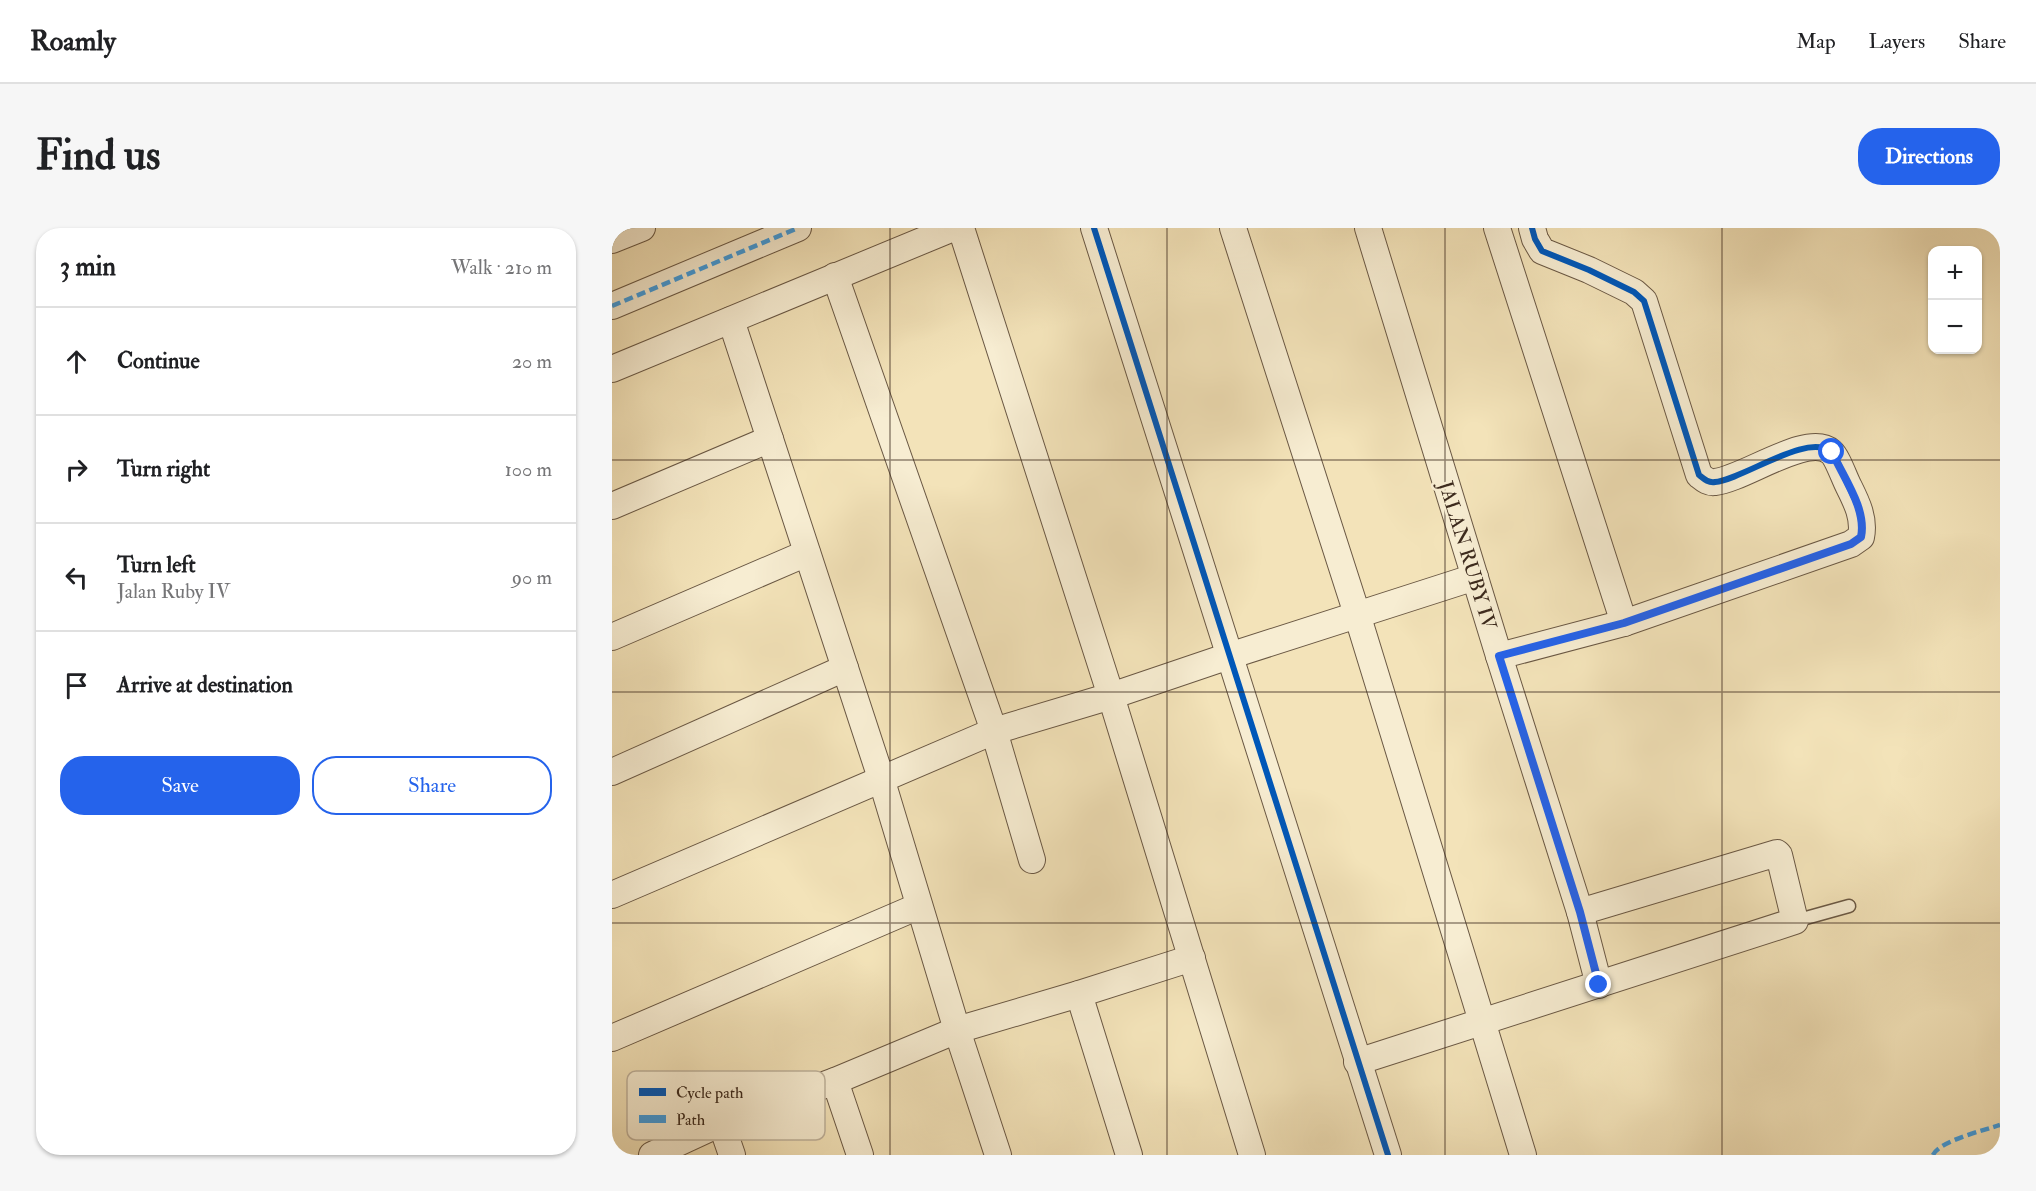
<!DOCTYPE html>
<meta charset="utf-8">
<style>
:root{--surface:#fff;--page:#f6f6f6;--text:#202124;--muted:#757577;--line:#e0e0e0;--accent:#2563eb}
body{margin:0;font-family:"IM FELL Double Pica",serif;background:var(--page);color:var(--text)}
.controls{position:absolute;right:18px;top:18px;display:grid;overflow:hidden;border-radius:12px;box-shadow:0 2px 4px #0004}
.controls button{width:54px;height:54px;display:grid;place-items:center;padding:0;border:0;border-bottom:2px solid var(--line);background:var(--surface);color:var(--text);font:30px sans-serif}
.stop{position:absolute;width:18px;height:18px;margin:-14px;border:4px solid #2563eb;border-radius:50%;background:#fff}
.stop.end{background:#2563eb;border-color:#fff;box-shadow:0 2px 6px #0008}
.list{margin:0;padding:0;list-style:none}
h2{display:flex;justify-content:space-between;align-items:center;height:78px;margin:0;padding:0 24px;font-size:26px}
h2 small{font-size:20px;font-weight:400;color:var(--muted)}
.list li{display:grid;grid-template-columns:39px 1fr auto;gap:18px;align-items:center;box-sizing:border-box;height:108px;padding:0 24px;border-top:2px solid var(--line)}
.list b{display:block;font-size:22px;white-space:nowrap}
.list p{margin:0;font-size:20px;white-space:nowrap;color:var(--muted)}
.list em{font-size:20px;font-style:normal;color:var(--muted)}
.actions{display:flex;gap:12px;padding:18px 24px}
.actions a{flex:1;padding:14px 0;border:2px solid var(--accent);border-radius:24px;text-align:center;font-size:21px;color:var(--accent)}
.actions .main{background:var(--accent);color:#fff}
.icon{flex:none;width:33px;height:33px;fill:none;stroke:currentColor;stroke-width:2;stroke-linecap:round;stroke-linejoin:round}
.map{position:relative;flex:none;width:1388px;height:927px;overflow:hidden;border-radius:24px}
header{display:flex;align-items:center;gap:36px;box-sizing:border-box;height:84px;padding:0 30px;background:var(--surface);border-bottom:2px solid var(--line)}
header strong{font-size:28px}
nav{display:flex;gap:33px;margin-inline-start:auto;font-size:21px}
.intro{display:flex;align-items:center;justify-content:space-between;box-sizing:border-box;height:144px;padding:0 36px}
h1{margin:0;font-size:42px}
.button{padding:15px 27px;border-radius:24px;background:var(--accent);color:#fff;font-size:21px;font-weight:700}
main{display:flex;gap:36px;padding:0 36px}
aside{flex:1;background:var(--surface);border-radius:24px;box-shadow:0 2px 4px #0004}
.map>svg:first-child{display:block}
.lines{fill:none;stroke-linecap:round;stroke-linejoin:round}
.lane-casing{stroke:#6a5844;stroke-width:15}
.street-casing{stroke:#6a5844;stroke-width:28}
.lane{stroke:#f7edd2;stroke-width:12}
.street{stroke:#f7edd2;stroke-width:26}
.quiet{stroke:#3f9cdf;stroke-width:4.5;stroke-dasharray:9 4.5;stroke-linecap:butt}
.cycleway-casing{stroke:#f7edd2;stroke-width:10}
.cycleway{stroke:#0057b8;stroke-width:6}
.route{stroke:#2563eb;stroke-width:8}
.grid{fill:none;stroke:#3c2a1d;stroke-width:1.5;stroke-opacity:0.55}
.labels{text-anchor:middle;stroke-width:5;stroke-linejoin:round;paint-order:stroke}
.street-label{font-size:20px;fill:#3c2a1d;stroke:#f7edd2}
.key{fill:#f7edd2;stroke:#bfb29c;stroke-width:1.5}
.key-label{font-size:16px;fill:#3c2a1d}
</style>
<header>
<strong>Roamly</strong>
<nav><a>Map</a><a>Layers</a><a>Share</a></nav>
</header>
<div class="intro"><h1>Find us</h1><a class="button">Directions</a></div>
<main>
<aside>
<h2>3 min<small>Walk · 210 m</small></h2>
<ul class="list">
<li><svg class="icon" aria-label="ahead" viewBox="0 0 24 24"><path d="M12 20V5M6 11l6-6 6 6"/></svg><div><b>Continue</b></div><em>20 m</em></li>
<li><svg class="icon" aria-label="right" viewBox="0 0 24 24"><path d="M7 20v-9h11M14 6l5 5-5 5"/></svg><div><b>Turn right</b></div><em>100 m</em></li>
<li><svg class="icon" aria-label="left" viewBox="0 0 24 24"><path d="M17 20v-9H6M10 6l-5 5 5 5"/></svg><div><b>Turn left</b><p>Jalan Ruby IV</p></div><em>90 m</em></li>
<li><svg class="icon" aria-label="arrive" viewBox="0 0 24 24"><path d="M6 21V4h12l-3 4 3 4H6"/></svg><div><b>Arrive at destination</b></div></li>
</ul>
<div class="actions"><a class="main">Save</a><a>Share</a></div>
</aside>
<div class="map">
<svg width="1388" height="927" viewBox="0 0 1388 927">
<rect width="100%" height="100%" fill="#f3e3b9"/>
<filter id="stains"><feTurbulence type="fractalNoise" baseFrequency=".00333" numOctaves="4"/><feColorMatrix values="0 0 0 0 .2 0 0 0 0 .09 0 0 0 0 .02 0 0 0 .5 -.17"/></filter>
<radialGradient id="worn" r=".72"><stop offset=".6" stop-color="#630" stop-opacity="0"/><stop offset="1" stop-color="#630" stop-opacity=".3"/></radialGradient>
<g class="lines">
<defs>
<polyline id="lane" points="1183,693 1237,678"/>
<g id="street">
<polyline points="349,0 499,468 640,927"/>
<polyline points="482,0 776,927"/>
<polyline points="621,0 745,386 911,927"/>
<polyline points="756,0 887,428 968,684 987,757"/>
<polyline points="885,0 1012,395"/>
<polyline points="0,12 30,0"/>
<polyline points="223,48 382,503 420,632"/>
<polyline points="0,78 186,0"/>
<polyline points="119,92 269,550 345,802 386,927"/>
<polyline points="0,141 341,0"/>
<polyline points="0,278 158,211"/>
<polyline points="0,409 195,325"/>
<path d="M887 428 1012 395 1239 316 1249 309C1253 290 1244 273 1236 257 1232 249 1225 229 1219 224 1196 204 1132 251 1103 254 1096 255 1092 251 1087 247L1032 73 1022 64 977 42 930 23 923 11 920 0"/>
<polyline points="0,544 233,440"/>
<polyline points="0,667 382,503 499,468 617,428 863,349"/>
<polyline points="467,766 517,927"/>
<polyline points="0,810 307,678"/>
<polyline points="745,834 1183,693 1167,627 1165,625 968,684"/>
<polyline points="223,853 248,927"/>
<polyline points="109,895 120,927"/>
<polyline points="40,927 109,895 223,853 345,802 467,766 580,730"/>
</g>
</defs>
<use href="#lane" class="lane-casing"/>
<use href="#street" class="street-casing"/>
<use href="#lane" class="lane"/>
<use href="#street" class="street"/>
<g class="quiet">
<polyline points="0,78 186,0"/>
<path d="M1321 927C1327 913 1373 902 1388 897"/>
</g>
<defs>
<g id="cycleway">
<polyline points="482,0 776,927"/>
<path d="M887 428 1012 395 1239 316 1249 309C1253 290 1244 273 1236 257 1232 249 1225 229 1219 224 1196 204 1132 251 1103 254 1096 255 1092 251 1087 247L1032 73 1022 64 977 42 930 23 923 11 920 0"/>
</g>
</defs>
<use href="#cycleway" class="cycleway-casing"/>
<use href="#cycleway" class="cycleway"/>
</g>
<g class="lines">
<path class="route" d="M987 757 968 684 887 428 1012 395 1239 316 1249 309C1255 281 1231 249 1220 224"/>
</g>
<path class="grid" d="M278 0V927M555 0V927M833 0V927M1110 0V927M0 232H1388M0 464H1388M0 695H1388"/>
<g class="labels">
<g class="street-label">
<text transform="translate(856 327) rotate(73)" y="7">JALAN RUBY IV</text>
</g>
</g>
<rect x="15" y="843" width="198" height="69" rx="9" class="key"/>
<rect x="27" y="860" width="27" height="8" fill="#0057b8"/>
<rect x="27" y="887" width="27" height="8" fill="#3f9cdf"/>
<g class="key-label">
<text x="64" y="870">Cycle path</text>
<text x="64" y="897">Path</text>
</g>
<rect width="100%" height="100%" filter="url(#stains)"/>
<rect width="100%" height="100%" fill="url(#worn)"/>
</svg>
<div class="controls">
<button>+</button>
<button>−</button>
</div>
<div class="stop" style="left:1220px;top:224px"></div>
<div class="stop end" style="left:987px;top:757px"></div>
</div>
</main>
